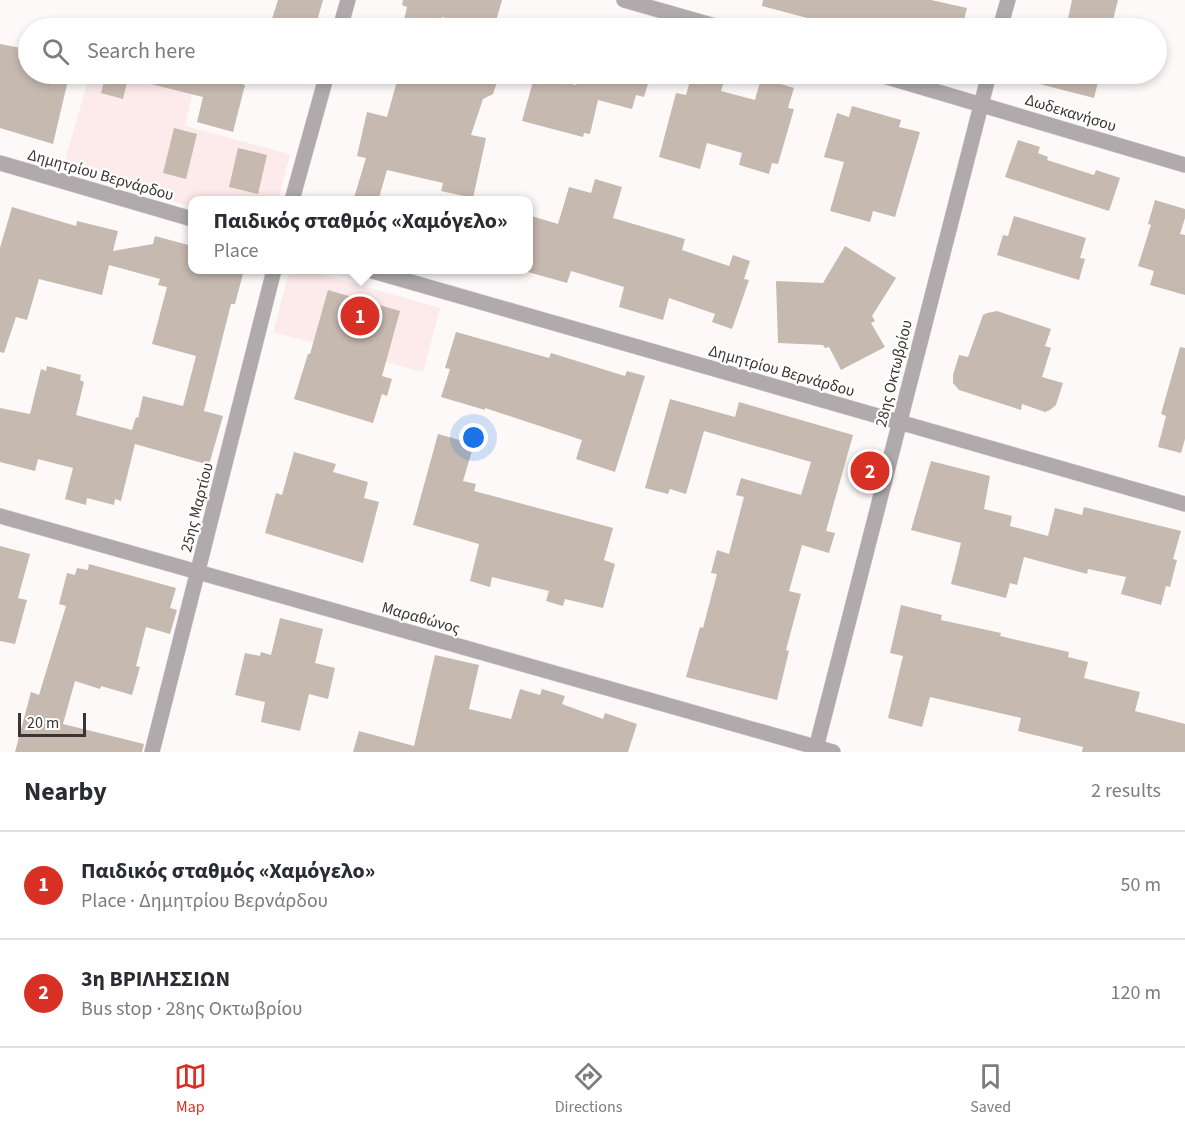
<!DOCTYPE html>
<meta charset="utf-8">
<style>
:root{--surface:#fff;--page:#f7f7f7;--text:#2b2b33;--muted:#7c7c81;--line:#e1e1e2;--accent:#d93025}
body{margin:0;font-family:"Source Sans 3",sans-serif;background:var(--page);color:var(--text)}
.scale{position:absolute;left:18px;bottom:15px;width:68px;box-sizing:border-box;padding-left:6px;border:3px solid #3b3434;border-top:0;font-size:16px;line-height:21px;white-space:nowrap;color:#3b3434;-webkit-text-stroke:4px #fff;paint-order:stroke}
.you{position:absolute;left:474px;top:438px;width:21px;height:21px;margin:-15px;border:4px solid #fff;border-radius:50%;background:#1a73e8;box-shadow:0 0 0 9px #1a73e833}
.badge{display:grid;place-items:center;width:39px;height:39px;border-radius:50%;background:var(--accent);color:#fff;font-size:20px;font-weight:700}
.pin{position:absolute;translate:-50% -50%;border:3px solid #fff;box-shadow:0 2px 6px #0006}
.popup{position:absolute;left:188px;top:196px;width:345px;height:78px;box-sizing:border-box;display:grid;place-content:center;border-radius:12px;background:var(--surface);filter:drop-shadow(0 2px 4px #0005);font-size:20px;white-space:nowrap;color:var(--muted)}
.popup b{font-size:22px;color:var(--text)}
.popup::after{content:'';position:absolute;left:50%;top:100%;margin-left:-12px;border:12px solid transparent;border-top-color:var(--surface)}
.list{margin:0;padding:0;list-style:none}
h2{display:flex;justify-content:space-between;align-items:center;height:78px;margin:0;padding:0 24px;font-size:26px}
h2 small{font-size:20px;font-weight:400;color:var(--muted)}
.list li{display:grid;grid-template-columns:39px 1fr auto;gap:18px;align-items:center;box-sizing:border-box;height:108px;padding:0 24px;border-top:2px solid var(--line)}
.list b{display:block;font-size:22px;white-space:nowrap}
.list p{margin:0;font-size:20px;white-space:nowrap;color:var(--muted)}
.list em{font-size:20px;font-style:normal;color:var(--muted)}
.icon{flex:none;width:33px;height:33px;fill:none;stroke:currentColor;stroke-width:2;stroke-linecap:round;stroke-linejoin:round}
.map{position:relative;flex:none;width:1185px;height:752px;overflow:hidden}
.search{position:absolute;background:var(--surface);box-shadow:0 3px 9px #0003;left:18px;right:18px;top:18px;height:66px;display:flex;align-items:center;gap:15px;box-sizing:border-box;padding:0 21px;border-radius:33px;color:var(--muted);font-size:22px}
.sheet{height:294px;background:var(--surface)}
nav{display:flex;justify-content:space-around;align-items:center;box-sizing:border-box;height:84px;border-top:2px solid var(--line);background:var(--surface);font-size:16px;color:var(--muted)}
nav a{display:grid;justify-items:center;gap:3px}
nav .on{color:var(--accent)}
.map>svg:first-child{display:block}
.built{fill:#fcebea}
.building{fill:#c6b9b0}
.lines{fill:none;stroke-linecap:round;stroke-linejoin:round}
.minor-casing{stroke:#dad6d6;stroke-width:16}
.minor{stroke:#b1aaac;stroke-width:15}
.labels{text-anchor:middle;stroke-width:4.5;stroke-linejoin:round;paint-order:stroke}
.street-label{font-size:16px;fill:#3b3434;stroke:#fff}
</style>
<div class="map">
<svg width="1185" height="752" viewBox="0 0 1185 752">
<rect width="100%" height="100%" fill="#fdf9f9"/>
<g class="built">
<polygon points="90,74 197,74 185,126 290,154 278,200 192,200 192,207 62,170"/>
<polygon points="290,270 306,270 440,308 423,372 273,332"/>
</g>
<g class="building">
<polygon points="278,0 323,0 315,28 269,28"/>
<polygon points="403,0 502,0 494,28 484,28 442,17 439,28 404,20 407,7 402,5"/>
<polygon points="763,0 931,0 967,8 962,28 845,28 762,6"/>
<polygon points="1072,0 1118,0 1111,28 1066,28"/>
<polygon points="0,44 21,48 18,58 22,59 21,65 28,68 28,74 47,74 68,80 53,144 0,128"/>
<polygon points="106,74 129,74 123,99 101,93"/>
<polygon points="136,74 234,74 232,81 245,85 233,132 197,122 203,97 135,80"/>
<polygon points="399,74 477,74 498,79 493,94 483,99 471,135 486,138 473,198 441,191 443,183 387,170 378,201 353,201 366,158 357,156 367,112 387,117"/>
<polygon points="535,74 576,85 579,74 651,74 644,97 636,95 632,109 598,100 590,134 584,133 583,137 522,121"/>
<polygon points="692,74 726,74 721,91 755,100 761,78 794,88 788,108 794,109 778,164 772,163 769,174 739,165 742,153 707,143 700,169 659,157 676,93 686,95"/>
<polygon points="1025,74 1100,74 1094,98 1024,80"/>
<polygon points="852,106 901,120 899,127 920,132 895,217 873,211 870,222 830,211 844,162 824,157 837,113 849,117"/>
<polygon points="174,128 197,134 186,179 163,173"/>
<polygon points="1018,140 1040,147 1038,153 1048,157 1047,160 1094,175 1096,170 1120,178 1109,211 1005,177"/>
<polygon points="238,148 267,155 258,194 229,187"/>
<polygon points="595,179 622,187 613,218 685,239 682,250 729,266 733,255 750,261 744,279 749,280 732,329 712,322 715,314 669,298 663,320 619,307 624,287 571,271 567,283 528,272 528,215 558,224 569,187 591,193"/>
<polygon points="1155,200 1185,209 1185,218 1180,234 1185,235 1185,295 1150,285 1154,271 1138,266 1151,225 1148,224"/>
<polygon points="12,207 76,226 77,221 118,231 113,251 153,244 155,236 192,246 192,270 244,270 235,304 231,304 204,411 223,416 209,465 135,444 121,501 115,499 114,505 87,498 86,505 65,499 73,468 38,459 35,471 0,462 0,408 30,414 41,369 46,371 47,366 81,375 80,380 84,382 76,415 132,430 136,417 138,418 143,396 183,406 196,356 152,344 167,287 158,285 160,279 109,265 102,295 39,279 27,320 16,317 4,353 0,352 0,248"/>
<polygon points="1014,216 1086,238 1080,258 1085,259 1079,280 997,255 1003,235 1008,236"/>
<polygon points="845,246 896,278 872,316 875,321 871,323 885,347 841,370 829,347 825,348 823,345 778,343 776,281 823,283"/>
<polygon points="328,290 400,311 382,376 392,379 387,396 382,394 373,423 294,399 308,354 310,354"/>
<polygon points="997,311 1051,329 1045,346 1051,348 1042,377 1063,383 1056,405 1050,410 1045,412 1022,404 1021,410 959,390 953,383 953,375 959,355 968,357 983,315 987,313"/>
<polygon points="456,332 549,358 551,353 625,376 627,371 645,376 615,472 576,459 582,440 485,408 485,410 441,397 450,369 445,368"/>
<polygon points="1180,347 1185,348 1185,439 1181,453 1158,447 1166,416 1161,414"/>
<polygon points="670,399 735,417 739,402 853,435 826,531 835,533 829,553 802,545 789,591 801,594 786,650 789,651 777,700 686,677 700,627 703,628 717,574 711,573 717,550 729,554 744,497 736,495 741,478 801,495 811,462 704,431 686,494 670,489 668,494 645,488"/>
<polygon points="438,434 474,444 463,481 476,484 474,491 613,528 604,560 615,564 603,608 565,599 563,606 546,601 549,591 492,577 490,587 470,581 479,544 413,525"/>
<polygon points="294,452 336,464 333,472 368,482 364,498 379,502 363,563 265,533 276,493 282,495"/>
<polygon points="931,461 990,476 984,509 1012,516 1010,526 1048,536 1055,508 1082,515 1084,507 1181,531 1173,559 1177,560 1170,587 1166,586 1161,605 1121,594 1126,577 1088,569 1087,574 1024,557 1017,585 1010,583 1006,598 951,584 961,543 911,530"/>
<polygon points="0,546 30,554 18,598 27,600 15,644 0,641"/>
<polygon points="89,564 176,588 170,608 177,610 170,634 146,627 136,666 140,667 132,695 101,686 100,689 75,681 63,724 144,744 142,752 15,752 31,692 39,695 66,606 59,604 67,573 75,575 77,568 88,570"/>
<polygon points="901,605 942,615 941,620 1001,633 1000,636 1069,652 1068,657 1088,662 1084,678 1140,692 1135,711 1185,724 1185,752 1082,752 1083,747 1018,731 1021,718 930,697 922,727 888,718 903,656 890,653"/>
<polygon points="280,618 323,629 315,663 335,668 328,699 309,694 300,731 261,722 265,702 235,695 245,653 260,656 261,652 271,655"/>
<polygon points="435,655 479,665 469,709 511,719 520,689 540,695 542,689 565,696 562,704 603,719 605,713 637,724 628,752 353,752 359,731 414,746"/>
</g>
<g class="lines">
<defs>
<g id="minor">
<polyline points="624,0 722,28"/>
<polyline points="340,28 348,0"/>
<polyline points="1000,28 1008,0"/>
<polyline points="877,74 1185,165"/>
<polyline points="0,163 192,219"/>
<polyline points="292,200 327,74"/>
<polyline points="369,270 1185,504"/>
<polyline points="0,516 833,752"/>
<polyline points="152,752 274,270"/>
<polyline points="815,752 989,74"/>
</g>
</defs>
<use href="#minor" class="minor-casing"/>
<use href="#minor" class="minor"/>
</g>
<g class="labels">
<g class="street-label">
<text transform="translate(1071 112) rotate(17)" y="6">Δωδεκανήσου</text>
<text transform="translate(101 174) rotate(16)" y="6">Δημητρίου Βερνάρδου</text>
<text transform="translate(782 370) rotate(16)" y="6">Δημητρίου Βερνάρδου</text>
<text transform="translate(893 373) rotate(-76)" y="6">28ης Οκτωβρίου</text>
<text transform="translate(196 507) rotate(-76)" y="6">25ης Μαρτίου</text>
<text transform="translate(421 617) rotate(16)" y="6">Μαραθώνος</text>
</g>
</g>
</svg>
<div class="scale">20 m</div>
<div class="you"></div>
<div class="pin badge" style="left:360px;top:316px">1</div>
<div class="popup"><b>Παιδικός σταθμός «Χαμόγελο»</b>Place</div>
<div class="pin badge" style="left:870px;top:471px">2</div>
<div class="search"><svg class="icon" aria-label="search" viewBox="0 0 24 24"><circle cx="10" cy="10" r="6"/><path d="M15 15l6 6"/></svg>Search here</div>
</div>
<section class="sheet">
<h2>Nearby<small>2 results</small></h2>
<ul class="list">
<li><span class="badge">1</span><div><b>Παιδικός σταθμός «Χαμόγελο»</b><p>Place · Δημητρίου Βερνάρδου</p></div><em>50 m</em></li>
<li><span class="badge">2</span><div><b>3η ΒΡΙΛΗΣΣΙΩΝ</b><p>Bus stop · 28ης Οκτωβρίου</p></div><em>120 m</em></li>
</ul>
</section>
<nav>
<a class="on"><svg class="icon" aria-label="map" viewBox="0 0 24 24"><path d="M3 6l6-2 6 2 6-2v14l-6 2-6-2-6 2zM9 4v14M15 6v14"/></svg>Map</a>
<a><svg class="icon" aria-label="directions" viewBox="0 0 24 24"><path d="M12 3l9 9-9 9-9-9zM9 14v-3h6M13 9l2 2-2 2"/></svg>Directions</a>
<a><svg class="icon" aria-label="saved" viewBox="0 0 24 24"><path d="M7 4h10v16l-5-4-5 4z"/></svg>Saved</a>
</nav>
